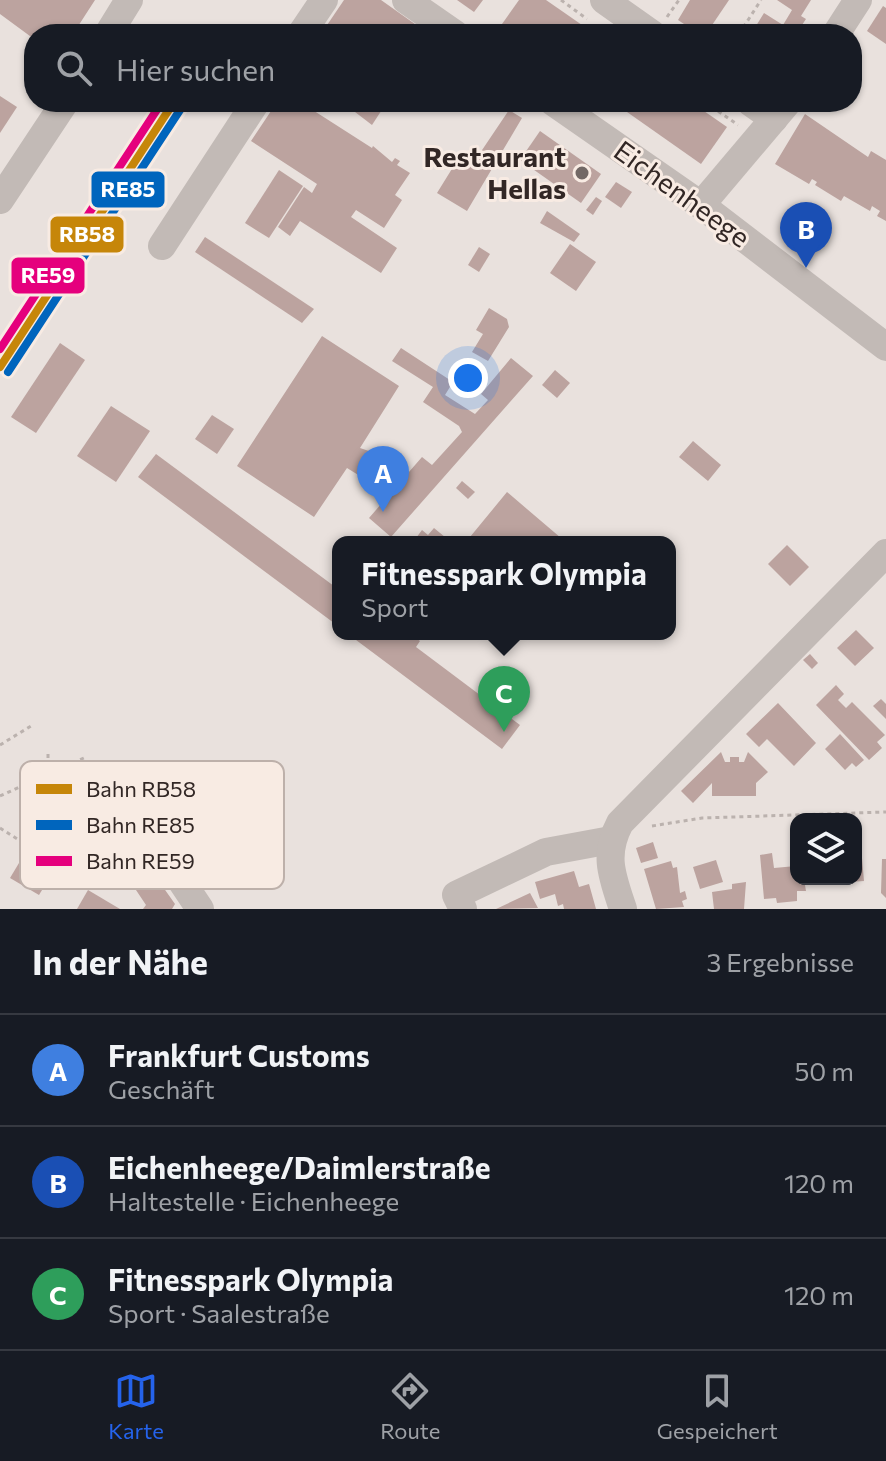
<!DOCTYPE html>
<html lang="de">
<meta charset="utf-8">
<style>
:root{--surface:#171b24;--page:#242831;--text:#f1f3f6;--muted:#9ea1a6;--line:#363941;--accent:#2563eb}
body{margin:0;font-family:Commissioner,sans-serif;background:var(--page);color:var(--text)}
.controls{position:absolute;right:24px;bottom:24px;display:grid;overflow:hidden;border-radius:16px;box-shadow:0 2px 6px #0004}
.controls button{width:72px;height:72px;display:grid;place-items:center;padding:0;border:0;border-bottom:2px solid var(--line);background:var(--surface);color:var(--text);font:40px sans-serif}
.you{position:absolute;left:468px;top:378px;width:28px;height:28px;margin:-20px;border:6px solid #fff;border-radius:50%;background:#1a73e8;box-shadow:0 0 0 12px #1a73e833}
.badge{display:grid;place-items:center;width:52px;height:52px;border-radius:50%;background:var(--accent);color:#fff;font-size:26px;font-weight:700}
.pin{position:absolute;translate:-50% -66px;filter:drop-shadow(0 2px 4px #0008)}
.pin::after{content:'';position:absolute;top:42px;width:28px;height:24px;background:inherit;clip-path:polygon(0 0,100% 0,50% 100%)}
.popup{position:absolute;left:332px;top:536px;width:344px;height:104px;box-sizing:border-box;display:grid;place-content:center;border-radius:16px;background:var(--surface);filter:drop-shadow(0 2px 6px #0005);font-size:26px;white-space:nowrap;color:var(--muted)}
.popup b{font-size:30px;color:var(--text)}
.popup::after{content:'';position:absolute;left:50%;top:100%;margin-left:-16px;border:16px solid transparent;border-top-color:var(--surface)}
.list{margin:0;padding:0;list-style:none}
h2{display:flex;justify-content:space-between;align-items:center;height:104px;margin:0;padding:0 32px;font-size:34px}
h2 small{font-size:26px;font-weight:400;color:var(--muted)}
.list li{display:grid;grid-template-columns:52px 1fr auto;gap:24px;align-items:center;box-sizing:border-box;height:112px;padding:0 32px;border-top:2px solid var(--line)}
.list b{display:block;font-size:30px;white-space:nowrap}
.list p{margin:0;font-size:26px;white-space:nowrap;color:var(--muted)}
.list em{font-size:26px;font-style:normal;color:var(--muted)}
.icon{flex:none;width:44px;height:44px;fill:none;stroke:currentColor;stroke-width:2;stroke-linecap:round;stroke-linejoin:round}
.map{position:relative;flex:none;width:886px;height:909px;overflow:hidden}
.search{position:absolute;background:var(--surface);box-shadow:0 2px 6px #0004;left:24px;right:24px;top:24px;height:88px;display:flex;align-items:center;gap:20px;box-sizing:border-box;padding:0 28px;border-radius:32px;color:var(--muted);font-size:30px}
.sheet{height:440px;background:var(--surface)}
nav{display:flex;justify-content:space-around;align-items:center;box-sizing:border-box;height:112px;border-top:2px solid var(--line);background:var(--surface);font-size:22px;color:var(--muted)}
nav a{display:grid;justify-items:center;gap:4px}
nav .on{color:var(--accent)}
.map>svg:first-child{display:block}
.building{fill:#bca39f}
.lines{fill:none;stroke-linecap:round;stroke-linejoin:round}
.path{stroke:#bbb2ae;stroke-width:3;stroke-dasharray:4 4;stroke-linecap:butt}
.minor{stroke:#c2bab6;stroke-width:28}
.rail-1-casing{stroke:#f8ebe3;stroke-width:14}
.rail-2-casing{stroke:#f8ebe3;stroke-width:14}
.rail-3-casing{stroke:#f8ebe3;stroke-width:14}
.rail-1{stroke:#c68609;stroke-width:8}
.rail-2{stroke:#0065bd;stroke-width:8}
.rail-3{stroke:#e5007d;stroke-width:8}
.poi-dot{fill:#726865;stroke:#f8ebe3;stroke-width:3}
.labels{text-anchor:middle;stroke-width:6;stroke-linejoin:round;paint-order:stroke}
.poi-label{font-size:28px;font-weight:bold;fill:#322725;stroke:#f8ebe3;text-anchor:end}
.street-label{font-size:28px;fill:#322725;stroke:#f8ebe3}
.key{fill:#f8ebe3;stroke:#bdb0aa;stroke-width:2}
.key-label{font-size:22px;fill:#322725}
.line-badge{stroke:#f8ebe3;stroke-width:3}
.badge-label{font-size:22px;text-anchor:middle;font-weight:bold;fill:#fff}
</style>
<div class="map">
<svg width="886" height="909" viewBox="0 0 886 909">
<rect width="100%" height="100%" fill="#e9e1dd"/>
<g class="building">
<polygon points="0,0 95,0 73,34 34,34 34,39 0,14"/>
<polygon points="344,0 381,0 429,34 321,34"/>
<polygon points="457,0 483,0 474,12"/>
<polygon points="519,0 546,0 595,34 516,34 502,24"/>
<polygon points="690,0 729,0 706,34 699,34 678,20"/>
<polygon points="777,0 811,0 801,16 806,19 796,34 791,30 789,34 751,34 764,13 783,25 792,10"/>
<polygon points="883,6 886,8 886,44 867,31"/>
<polygon points="0,96 17,107 0,133"/>
<polygon points="277,102 312,102 308,107 372,148 373,146 392,162 395,158 400,161 397,165 410,173 395,195 402,200 384,228 356,210 351,217 397,248 381,273 300,221 290,236 278,227 304,187 312,193 317,184 251,141"/>
<polygon points="342,102 387,102 372,125"/>
<polygon points="634,102 691,102 727,127 701,164 627,112"/>
<polygon points="509,110 522,118 467,211 437,193 463,151 476,159"/>
<polygon points="805,114 868,157 871,151 886,160 886,221 877,216 880,211 872,206 870,211 844,196 841,201 815,185 817,182 812,179 809,184 775,164"/>
<polygon points="540,131 601,174 581,203 520,160"/>
<polygon points="279,170 303,186 269,238 245,223"/>
<polygon points="616,182 632,192 621,208 605,197"/>
<polygon points="596,197 602,201 593,215 586,210"/>
<polygon points="547,211 580,234 574,242 540,223"/>
<polygon points="205,237 314,309 302,323 195,252"/>
<polygon points="570,244 596,262 576,291 550,273"/>
<polygon points="479,247 490,254 479,272 468,265"/>
<polygon points="489,308 507,319 509,327 488,361 472,352 483,334 476,330"/>
<polygon points="322,336 399,386 360,448 381,455 381,462 368,481 347,468 314,517 237,466"/>
<polygon points="60,343 85,360 36,433 11,417"/>
<polygon points="401,348 453,382 445,395 475,414 488,400 481,394 511,358 533,376 391,537 369,518 422,457 432,465 462,432 459,426 423,402 433,387 392,361"/>
<polygon points="555,370 570,383 557,398 542,385"/>
<polygon points="111,406 150,431 116,482 77,456"/>
<polygon points="212,415 234,429 217,454 195,439"/>
<polygon points="693,441 721,465 708,481 679,457"/>
<polygon points="156,454 338,589 338,626 138,477"/>
<polygon points="462,481 475,492 468,499 456,488"/>
<polygon points="507,492 561,538 567,542 477,542 470,537"/>
<polygon points="434,528 451,542 413,542 422,530 428,535"/>
<polygon points="787,545 809,567 790,586 768,564"/>
<polygon points="856,630 874,648 855,666 837,648"/>
<polygon points="348,634 398,634 405,640 411,634 420,641 416,647 520,725 502,749"/>
<polygon points="810,654 818,663 812,669 803,660"/>
<polygon points="836,685 844,694 838,700 846,708 852,702 885,735 877,742 882,748 869,760 816,705"/>
<polygon points="881,699 886,704 886,719 873,706"/>
<polygon points="778,703 816,743 794,766 767,739 759,747 746,734"/>
<polygon points="840,734 864,760 856,767 852,763 845,770 825,749"/>
<polygon points="721,752 725,762 730,762 730,757 739,757 739,762 744,762 748,752 768,772 756,783 756,796 712,796 712,783 693,803 681,791"/>
<polygon points="70,778 99,796 39,895 10,878"/>
<polygon points="856,835 860,835 864,881 849,882 856,879"/>
<polygon points="122,842 127,849 113,858 109,852"/>
<polygon points="653,842 658,858 641,863 636,848"/>
<polygon points="139,853 175,904 172,909 143,909 146,905 120,866"/>
<polygon points="772,853 774,868 796,866 796,879 804,879 806,891 797,891 797,901 777,903 776,898 764,899 760,855"/>
<polygon points="882,859 886,859 886,898 881,893"/>
<polygon points="716,860 723,882 700,889 693,867"/>
<polygon points="671,861 673,868 677,867 680,893 685,891 687,899 682,901 684,907 656,909 644,869"/>
<polygon points="574,871 579,887 589,884 596,909 564,909 563,904 558,906 555,894 540,899 535,882"/>
<polygon points="746,882 744,909 714,909 712,892 732,889 732,884"/>
<polygon points="88,890 120,909 77,909"/>
<polygon points="530,893 538,908 496,909"/>
</g>
<g class="lines">
<g class="path">
<polyline points="561,0 587,19"/>
<polyline points="667,17 679,0"/>
<polyline points="739,34 761,0"/>
<polyline points="705,102 738,125"/>
<polyline points="0,745 31,726"/>
<polyline points="48,774 48,751"/>
<polyline points="0,796 86,757"/>
<polyline points="652,826 702,818 886,812"/>
<polyline points="0,828 22,842 63,770"/>
</g>
<g class="minor">
<polyline points="406,0 455,34"/>
<polyline points="604,0 652,34"/>
<polyline points="108,34 129,0"/>
<polyline points="301,34 324,0"/>
<polyline points="836,34 858,0"/>
<polyline points="553,102 701,205 886,347"/>
<polyline points="750,102 774,119"/>
<polyline points="0,200 65,102"/>
<polyline points="701,205 788,102"/>
<polyline points="162,246 256,102"/>
<polyline points="148,831 200,909"/>
<polyline points="463,909 456,895 546,852 611,840"/>
<path d="M623 909C612 876 603 855 620 823L886 553"/>
</g>
<defs>
<polyline id="rail-1" points="0,367 174,102"/>
<polyline id="rail-2" points="8,372 182,107"/>
<polyline id="rail-3" points="0,349 162,102"/>
</defs>
<use href="#rail-1" class="rail-1-casing"/>
<use href="#rail-2" class="rail-2-casing"/>
<use href="#rail-3" class="rail-3-casing"/>
<use href="#rail-1" class="rail-1"/>
<use href="#rail-2" class="rail-2"/>
<use href="#rail-3" class="rail-3"/>
</g>
<circle class="poi-dot" cx="582" cy="173" r="8"/>
<g class="labels">
<g class="poi-label">
<text x="566" y="167">Restaurant<tspan x="566" dy="32">Hellas</tspan></text>
</g>
<g class="street-label">
<text transform="translate(682 194) rotate(36)" y="10">Eichenheege</text>
</g>
</g>
<rect x="20" y="761" width="264" height="128" rx="12" class="key"/>
<rect x="36" y="784" width="36" height="10" fill="#c68609"/>
<rect x="36" y="820" width="36" height="10" fill="#0065bd"/>
<rect x="36" y="856" width="36" height="10" fill="#e5007d"/>
<g class="key-label">
<text x="86" y="797">Bahn RB58</text>
<text x="86" y="833">Bahn RE85</text>
<text x="86" y="869">Bahn RE59</text>
</g>
<g class="line-badge">
<rect x="90" y="170" width="76" height="39" rx="8" fill="#0065bd"/>
<rect x="49" y="215" width="76" height="39" rx="8" fill="#c68609"/>
<rect x="10" y="256" width="76" height="39" rx="8" fill="#e5007d"/>
</g>
<g class="badge-label">
<text x="128" y="197">RE85</text>
<text x="87" y="242">RB58</text>
<text x="48" y="283">RE59</text>
</g>
</svg>
<div class="controls">
<button><svg class="icon" aria-label="layers" viewBox="0 0 24 24"><path d="M12 4l9 5-9 5-9-5zM3 14l9 5 9-5"/></svg></button>
</div>
<div class="you"></div>
<div class="pin badge" style="left:383px;top:512px;background:#3f7fe0">A</div>
<div class="pin badge" style="left:806px;top:268px;background:#1a4fb4">B</div>
<div class="pin badge" style="left:504px;top:732px;background:#2e9e5b">C</div>
<div class="popup"><b>Fitnesspark Olympia</b>Sport</div>
<div class="search"><svg class="icon" aria-label="search" viewBox="0 0 24 24"><circle cx="10" cy="10" r="6"/><path d="M15 15l6 6"/></svg>Hier suchen</div>
</div>
<section class="sheet">
<h2>In der Nähe<small>3 Ergebnisse</small></h2>
<ul class="list">
<li><span class="badge" style="background:#3f7fe0">A</span><div><b>Frankfurt Customs</b><p>Geschäft</p></div><em>50 m</em></li>
<li><span class="badge" style="background:#1a4fb4">B</span><div><b>Eichenheege/Daimlerstraße</b><p>Haltestelle · Eichenheege</p></div><em>120 m</em></li>
<li><span class="badge" style="background:#2e9e5b">C</span><div><b>Fitnesspark Olympia</b><p>Sport · Saalestraße</p></div><em>120 m</em></li>
</ul>
</section>
<nav>
<a class="on"><svg class="icon" aria-label="map" viewBox="0 0 24 24"><path d="M3 6l6-2 6 2 6-2v14l-6 2-6-2-6 2zM9 4v14M15 6v14"/></svg>Karte</a>
<a><svg class="icon" aria-label="directions" viewBox="0 0 24 24"><path d="M12 3l9 9-9 9-9-9zM9 14v-3h6M13 9l2 2-2 2"/></svg>Route</a>
<a><svg class="icon" aria-label="saved" viewBox="0 0 24 24"><path d="M7 4h10v16l-5-4-5 4z"/></svg>Gespeichert</a>
</nav>
